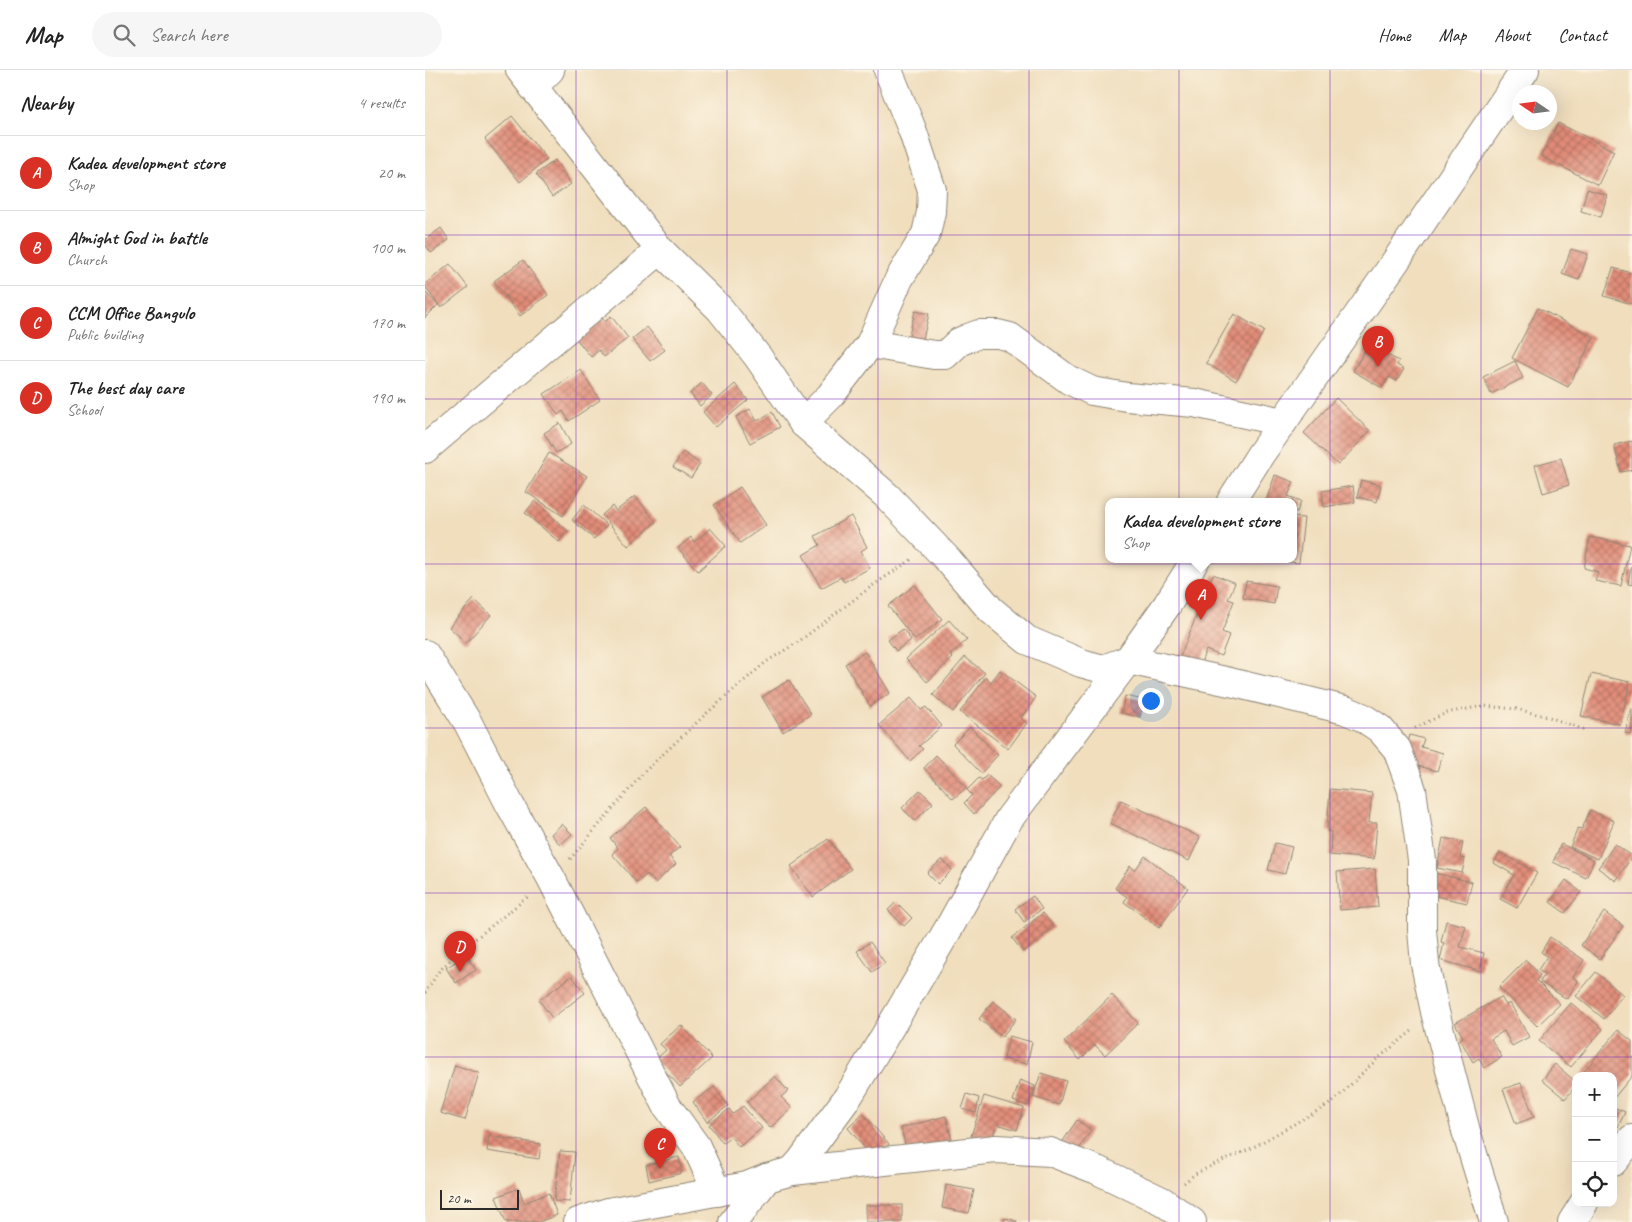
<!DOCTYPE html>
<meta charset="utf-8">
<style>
:root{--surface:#fff;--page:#f6f6f6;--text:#222;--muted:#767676;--line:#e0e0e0;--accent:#d93025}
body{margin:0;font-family:Caveat,sans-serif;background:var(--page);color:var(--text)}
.controls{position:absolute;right:15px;bottom:15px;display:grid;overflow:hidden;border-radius:10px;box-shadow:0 5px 20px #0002}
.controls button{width:45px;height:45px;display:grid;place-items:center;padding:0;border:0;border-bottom:1px solid var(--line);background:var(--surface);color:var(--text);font:25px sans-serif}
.compass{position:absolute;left:1087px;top:15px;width:45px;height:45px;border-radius:50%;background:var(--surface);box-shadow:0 5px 20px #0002;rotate:283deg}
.scale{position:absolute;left:15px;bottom:12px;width:79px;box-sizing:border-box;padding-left:5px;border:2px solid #2b2b2b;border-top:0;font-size:14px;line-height:18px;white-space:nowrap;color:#2b2b2b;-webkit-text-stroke:4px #fcf5e5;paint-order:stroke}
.you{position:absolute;left:725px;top:630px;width:18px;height:18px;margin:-12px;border:4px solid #fff;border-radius:50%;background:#1a73e8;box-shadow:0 0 0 8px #1a73e833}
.badge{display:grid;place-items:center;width:32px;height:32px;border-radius:50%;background:var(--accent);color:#fff;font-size:16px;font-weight:700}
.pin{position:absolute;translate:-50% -41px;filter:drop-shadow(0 1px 2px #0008)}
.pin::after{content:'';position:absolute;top:26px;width:18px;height:15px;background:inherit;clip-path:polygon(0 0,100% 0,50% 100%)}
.popup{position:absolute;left:680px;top:428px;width:192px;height:65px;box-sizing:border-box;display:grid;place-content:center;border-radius:10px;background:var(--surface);filter:drop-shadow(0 1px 4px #0005);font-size:16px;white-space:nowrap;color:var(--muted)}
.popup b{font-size:19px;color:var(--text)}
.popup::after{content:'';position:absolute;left:50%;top:100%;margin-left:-10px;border:10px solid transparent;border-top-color:var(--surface)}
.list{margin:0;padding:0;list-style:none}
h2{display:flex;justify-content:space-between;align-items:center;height:65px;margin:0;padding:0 20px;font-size:21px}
h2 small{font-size:16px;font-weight:400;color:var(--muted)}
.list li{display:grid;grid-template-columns:32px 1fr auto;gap:15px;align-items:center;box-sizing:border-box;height:75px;padding:0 20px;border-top:1px solid var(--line)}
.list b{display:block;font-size:19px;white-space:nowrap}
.list p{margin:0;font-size:16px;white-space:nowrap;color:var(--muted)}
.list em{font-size:16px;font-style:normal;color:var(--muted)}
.icon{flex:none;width:28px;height:28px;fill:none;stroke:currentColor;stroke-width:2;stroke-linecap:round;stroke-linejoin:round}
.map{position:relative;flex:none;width:1207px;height:1152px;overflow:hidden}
header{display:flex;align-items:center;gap:30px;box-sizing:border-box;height:70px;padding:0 25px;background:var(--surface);border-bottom:1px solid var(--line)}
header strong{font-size:24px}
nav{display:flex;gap:28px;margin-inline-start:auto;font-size:18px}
.search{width:350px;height:45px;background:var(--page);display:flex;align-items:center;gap:12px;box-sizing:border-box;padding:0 18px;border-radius:28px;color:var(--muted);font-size:19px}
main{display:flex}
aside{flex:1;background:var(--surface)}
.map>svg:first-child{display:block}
.building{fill:url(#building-cross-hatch)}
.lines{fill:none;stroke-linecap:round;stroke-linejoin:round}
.minor-casing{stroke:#8e8474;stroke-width:30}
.path{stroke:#8e8474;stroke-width:3;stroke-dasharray:1 4;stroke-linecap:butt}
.minor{stroke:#fff;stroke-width:28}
.grid{fill:none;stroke:#7b2cbf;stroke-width:1;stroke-opacity:0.55}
</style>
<header>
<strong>Map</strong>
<div class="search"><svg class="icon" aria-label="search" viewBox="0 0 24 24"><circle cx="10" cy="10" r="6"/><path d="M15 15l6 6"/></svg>Search here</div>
<nav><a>Home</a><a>Map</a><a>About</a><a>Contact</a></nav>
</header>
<main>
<aside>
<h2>Nearby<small>4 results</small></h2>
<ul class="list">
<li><span class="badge">A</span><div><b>Kadea development store</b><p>Shop</p></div><em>20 m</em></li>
<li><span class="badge">B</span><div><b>Almight God in battle</b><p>Church</p></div><em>100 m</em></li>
<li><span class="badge">C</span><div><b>CCM Office Bangulo</b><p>Public building</p></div><em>170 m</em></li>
<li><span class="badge">D</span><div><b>The best day care</b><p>School</p></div><em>190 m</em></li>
</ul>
</aside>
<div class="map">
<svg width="1207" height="1152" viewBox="0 0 1207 1152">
<defs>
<pattern id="building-cross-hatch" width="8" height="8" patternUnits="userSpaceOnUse" patternTransform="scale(1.25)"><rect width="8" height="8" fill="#e18c78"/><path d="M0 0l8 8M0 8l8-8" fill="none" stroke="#b77363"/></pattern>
</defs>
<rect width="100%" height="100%" fill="#fcf5e5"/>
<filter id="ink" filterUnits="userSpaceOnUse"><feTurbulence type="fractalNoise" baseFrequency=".02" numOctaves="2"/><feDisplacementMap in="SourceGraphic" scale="10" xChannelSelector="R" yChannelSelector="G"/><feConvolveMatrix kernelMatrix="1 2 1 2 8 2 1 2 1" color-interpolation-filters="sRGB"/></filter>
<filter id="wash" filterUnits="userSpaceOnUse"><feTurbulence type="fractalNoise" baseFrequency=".0096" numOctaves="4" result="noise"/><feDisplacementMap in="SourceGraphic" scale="20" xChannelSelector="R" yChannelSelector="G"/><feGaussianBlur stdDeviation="1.12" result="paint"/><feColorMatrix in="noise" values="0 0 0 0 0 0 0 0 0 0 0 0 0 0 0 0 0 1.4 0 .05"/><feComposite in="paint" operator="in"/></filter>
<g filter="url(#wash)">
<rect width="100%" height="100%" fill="#f0debd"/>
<g id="blocks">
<g class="building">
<polygon points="87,46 122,89 95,112 60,69"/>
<polygon points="1133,53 1189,81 1173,115 1116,86"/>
<polygon points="130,90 146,114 127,127 111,104"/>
<polygon points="1162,119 1182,125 1176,147 1156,141"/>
<polygon points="16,158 24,170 6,183 0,174 0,170"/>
<polygon points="1146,179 1163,184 1154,210 1137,204"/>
<polygon points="98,190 123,225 95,246 69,211"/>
<polygon points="25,194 43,217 16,238 0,217 0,214"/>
<polygon points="1188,198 1207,203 1207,234 1179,226"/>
<polygon points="0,222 13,235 0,248"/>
<polygon points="1113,238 1169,267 1143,317 1087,288"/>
<polygon points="490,241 504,244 497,273 483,269"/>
<polygon points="174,244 180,252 186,246 203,268 179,287 174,280 166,287 148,265"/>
<polygon points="809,244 839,261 811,311 781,293"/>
<polygon points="222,257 240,280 225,291 207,269"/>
<polygon points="949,278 974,291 972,295 979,299 972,311 964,307 957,318 928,301 940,280 946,284"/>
<polygon points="1090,291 1098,308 1066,324 1058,307"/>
<polygon points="156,300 175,330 144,351 138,341 133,345 119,324"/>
<polygon points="277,313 287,325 275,336 265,323"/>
<polygon points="310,314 323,330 291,357 278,342"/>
<polygon points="911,328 945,361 913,395 879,363"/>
<polygon points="325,339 332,351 347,342 355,357 325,373 311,347"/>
<polygon points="135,353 146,374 131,383 119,363"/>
<polygon points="1207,371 1207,400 1196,402 1189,375"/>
<polygon points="258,382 275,394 266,408 248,397"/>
<polygon points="124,383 162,406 138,446 101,422"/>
<polygon points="1136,388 1144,415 1118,423 1110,395"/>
<polygon points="850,405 869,412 863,426 876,431 872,442 868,441 868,431 841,431"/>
<polygon points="936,410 956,415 952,432 932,427"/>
<polygon points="928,416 930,432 899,437 897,421"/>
<polygon points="315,417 341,455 315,473 289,435"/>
<polygon points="210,426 231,452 203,476 177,445 187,436 191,441"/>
<polygon points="110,431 143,461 134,472 100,443"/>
<polygon points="159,435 182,455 169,469 147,450"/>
<polygon points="426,446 442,477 436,481 445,498 419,512 416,507 396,518 378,485 395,475 390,466"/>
<polygon points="868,447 879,448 874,493 844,490 868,489"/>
<polygon points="285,458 301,476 273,501 253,478 266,467 269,472"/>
<polygon points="1165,467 1205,475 1196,516 1170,511 1173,502 1159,498"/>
<polygon points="1206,496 1207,496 1207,515 1203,514"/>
<polygon points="788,504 810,513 803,529 809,531 797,562 804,565 796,586 781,580 773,600 753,592"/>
<polygon points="821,511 852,516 849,534 818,528"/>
<polygon points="490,515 517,549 490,570 463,536"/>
<polygon points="49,529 66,545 41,573 24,557"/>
<polygon points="524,550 542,570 525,585 528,588 502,612 481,589"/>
<polygon points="478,559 486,570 471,581 463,570"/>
<polygon points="440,582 465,623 445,636 420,594"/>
<polygon points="540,587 560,603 528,642 508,625"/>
<polygon points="575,600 611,627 596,648 602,653 583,679 535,642 561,607 566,612"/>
<polygon points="1166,604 1205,612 1195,654 1156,646"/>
<polygon points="364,610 386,644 358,662 337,627"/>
<polygon points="700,626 719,630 715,647 696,643"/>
<polygon points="486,628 496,640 501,637 517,656 494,676 498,679 485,691 454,655"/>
<polygon points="1206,639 1207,639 1207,664 1200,663"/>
<polygon points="545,657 573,685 556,703 528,674"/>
<polygon points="985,665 999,669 996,677 1018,683 1012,701 978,692"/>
<polygon points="511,685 542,717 528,729 499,698"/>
<polygon points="562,705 575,717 549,744 539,733 547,725 542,720 554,708 557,710"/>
<polygon points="905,719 947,723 944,753 952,753 949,789 905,785 906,762 902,761"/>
<polygon points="495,720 508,733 490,751 477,738"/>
<polygon points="696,730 775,767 764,791 685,753"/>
<polygon points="221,737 255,777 244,786 251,794 230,813 222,804 212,813 187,784 193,778 185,768"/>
<polygon points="1165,740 1189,751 1173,789 1145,777 1153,758 1157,759"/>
<polygon points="137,754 147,764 135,775 126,764"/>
<polygon points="1018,768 1038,772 1035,788 1040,789 1037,803 1012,798"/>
<polygon points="403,769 426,799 388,827 366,796"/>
<polygon points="850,773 867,777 860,804 843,800"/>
<polygon points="1136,774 1169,790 1161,808 1128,792"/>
<polygon points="1190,774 1207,786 1191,811 1173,798"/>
<polygon points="1075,782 1112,803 1092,838 1075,829 1089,805 1069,793"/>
<polygon points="720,786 763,818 734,858 699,832 702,827 690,818 705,796 710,800"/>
<polygon points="517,789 527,800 513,814 502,803"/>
<polygon points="950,799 953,837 915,840 912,802"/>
<polygon points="1006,802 1047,812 1042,833 1001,824"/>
<polygon points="1141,810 1156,822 1140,843 1125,832"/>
<polygon points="608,826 617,839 599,852 590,839"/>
<polygon points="471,832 487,848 479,856 463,840"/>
<polygon points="1179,842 1198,856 1175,889 1156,875"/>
<polygon points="618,843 629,857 598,882 587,868"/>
<polygon points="1021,851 1041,856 1035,877 1059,883 1055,901 1015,890 1019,873 1016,872"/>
<polygon points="1125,867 1159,890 1148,907 1153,911 1142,929 1115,912 1120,904 1113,900 1122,886 1116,882"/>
<polygon points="445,872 460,893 447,902 432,881"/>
<polygon points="41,885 51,900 31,913 21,898"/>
<polygon points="1101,890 1115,905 1111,910 1135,934 1112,956 1074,917"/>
<polygon points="1171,902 1198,925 1179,949 1151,926"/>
<polygon points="147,906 160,923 127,948 114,930"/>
<polygon points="687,925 713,953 680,985 670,975 655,990 639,972"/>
<polygon points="1076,927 1081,935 1085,933 1104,967 1087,976 1079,961 1066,969 1077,987 1059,998 1054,988 1048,992 1035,969 1038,967 1030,953"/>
<polygon points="568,931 591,949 577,967 554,949"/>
<polygon points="1146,933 1178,959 1146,997 1114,971"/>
<polygon points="256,955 287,988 255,1017 230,990 241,980 235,974"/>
<polygon points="1193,960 1207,971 1207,1006 1188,1029 1188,1006 1159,1006 1157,1004"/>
<polygon points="584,966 607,972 602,994 579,989"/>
<polygon points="1130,994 1151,1012 1151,1016 1140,1029 1117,1010"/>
<polygon points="30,995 54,1003 40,1050 15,1043"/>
<polygon points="616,1003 641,1011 634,1035 608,1027"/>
<polygon points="350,1006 363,1021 356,1027 367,1038 345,1058 322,1032"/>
<polygon points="595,1010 610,1016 603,1036 588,1031"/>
<polygon points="1096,1013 1109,1047 1091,1054 1078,1019"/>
<polygon points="289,1017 303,1036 282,1052 268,1032"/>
<polygon points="542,1024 554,1028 551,1043 537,1039"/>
<polygon points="559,1026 599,1038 592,1060 572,1054 566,1072 546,1066"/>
<polygon points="318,1036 337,1058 314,1077 306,1067 298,1073 284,1055 304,1039 308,1044"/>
<polygon points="1188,1037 1200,1042 1193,1057 1188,1055"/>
<polygon points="438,1044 464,1074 448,1088 423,1058"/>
<polygon points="521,1046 527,1071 482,1082 476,1058"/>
<polygon points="652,1050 666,1060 651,1084 636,1074"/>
<polygon points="64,1066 116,1074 114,1089 62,1081"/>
<polygon points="135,1081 150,1082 145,1132 129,1131"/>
<polygon points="254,1087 257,1103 224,1111 221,1095"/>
<polygon points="521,1115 549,1120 544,1143 517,1138"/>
<polygon points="94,1118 99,1133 124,1123 132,1145 114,1152 81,1152 71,1127"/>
<rect x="441" y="1135" width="36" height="17"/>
<polygon points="580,1148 592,1151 592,1152 579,1152"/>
</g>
</g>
</g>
<g filter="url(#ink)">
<use href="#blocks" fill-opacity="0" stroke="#8e8474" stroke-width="1"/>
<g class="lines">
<defs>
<g id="minor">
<polyline points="95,0 235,180 295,239 333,287 378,353 462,426 524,491 566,540 602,570 656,593 678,599 703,590 805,612 920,640 937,647 955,659 972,679 987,720 997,790 997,860 1000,894 1010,942 1041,1061 1069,1152"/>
<polyline points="108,17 125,0"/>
<polyline points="445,274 509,285 520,285 534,272 543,268 554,264 573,264 585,267 644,310 667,321 702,327 769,333 858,352"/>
<polyline points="378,353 405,326 445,274 474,209 501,164 506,142 507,120 488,62 463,0"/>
<polyline points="0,379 235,180"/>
<polyline points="806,431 835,385 968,195 1100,0"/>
<polyline points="0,584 43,653 85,735 126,808 242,1036 271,1076 292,1122"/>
<polyline points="1188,1092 1207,1069"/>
<polyline points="367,1101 571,1079 625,1082 672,1100 737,1131 767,1152"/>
<polyline points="153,1152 183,1142 322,1116 342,1108 367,1101 376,1091 423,1027 470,949 525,856 584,749 703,590 742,535 771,489"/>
<polyline points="308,1152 342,1108"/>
<polyline points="1147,1152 1159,1133"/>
</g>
</defs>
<use href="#minor" class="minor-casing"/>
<g class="path">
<polyline points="990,658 1021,643 1058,636 1091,639 1124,647 1160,660"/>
<polyline points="145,789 219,702 282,643 341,592 373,572 447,516 486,490"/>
<polyline points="0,923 14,901 34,882 105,825"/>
<polyline points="759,1113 770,1104 792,1093 825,1079 908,1032 951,990 987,961"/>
</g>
<use href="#minor" class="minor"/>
</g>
</g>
<path class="grid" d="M151 0V1152M302 0V1152M453 0V1152M604 0V1152M754 0V1152M905 0V1152M1056 0V1152M0 165H1207M0 329H1207M0 494H1207M0 658H1207M0 823H1207M0 987H1207"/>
</svg>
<div class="controls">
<button>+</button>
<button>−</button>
<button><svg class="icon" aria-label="locate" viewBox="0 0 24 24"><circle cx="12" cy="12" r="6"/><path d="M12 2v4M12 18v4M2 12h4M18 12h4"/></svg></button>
</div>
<svg class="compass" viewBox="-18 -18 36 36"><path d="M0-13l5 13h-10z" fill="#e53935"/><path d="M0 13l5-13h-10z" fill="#767676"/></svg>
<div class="scale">20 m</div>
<div class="you"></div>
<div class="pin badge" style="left:776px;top:550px">A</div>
<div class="popup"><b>Kadea development store</b>Shop</div>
<div class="pin badge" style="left:953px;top:297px">B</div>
<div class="pin badge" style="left:235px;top:1099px">C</div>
<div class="pin badge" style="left:35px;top:902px">D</div>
</div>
</main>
